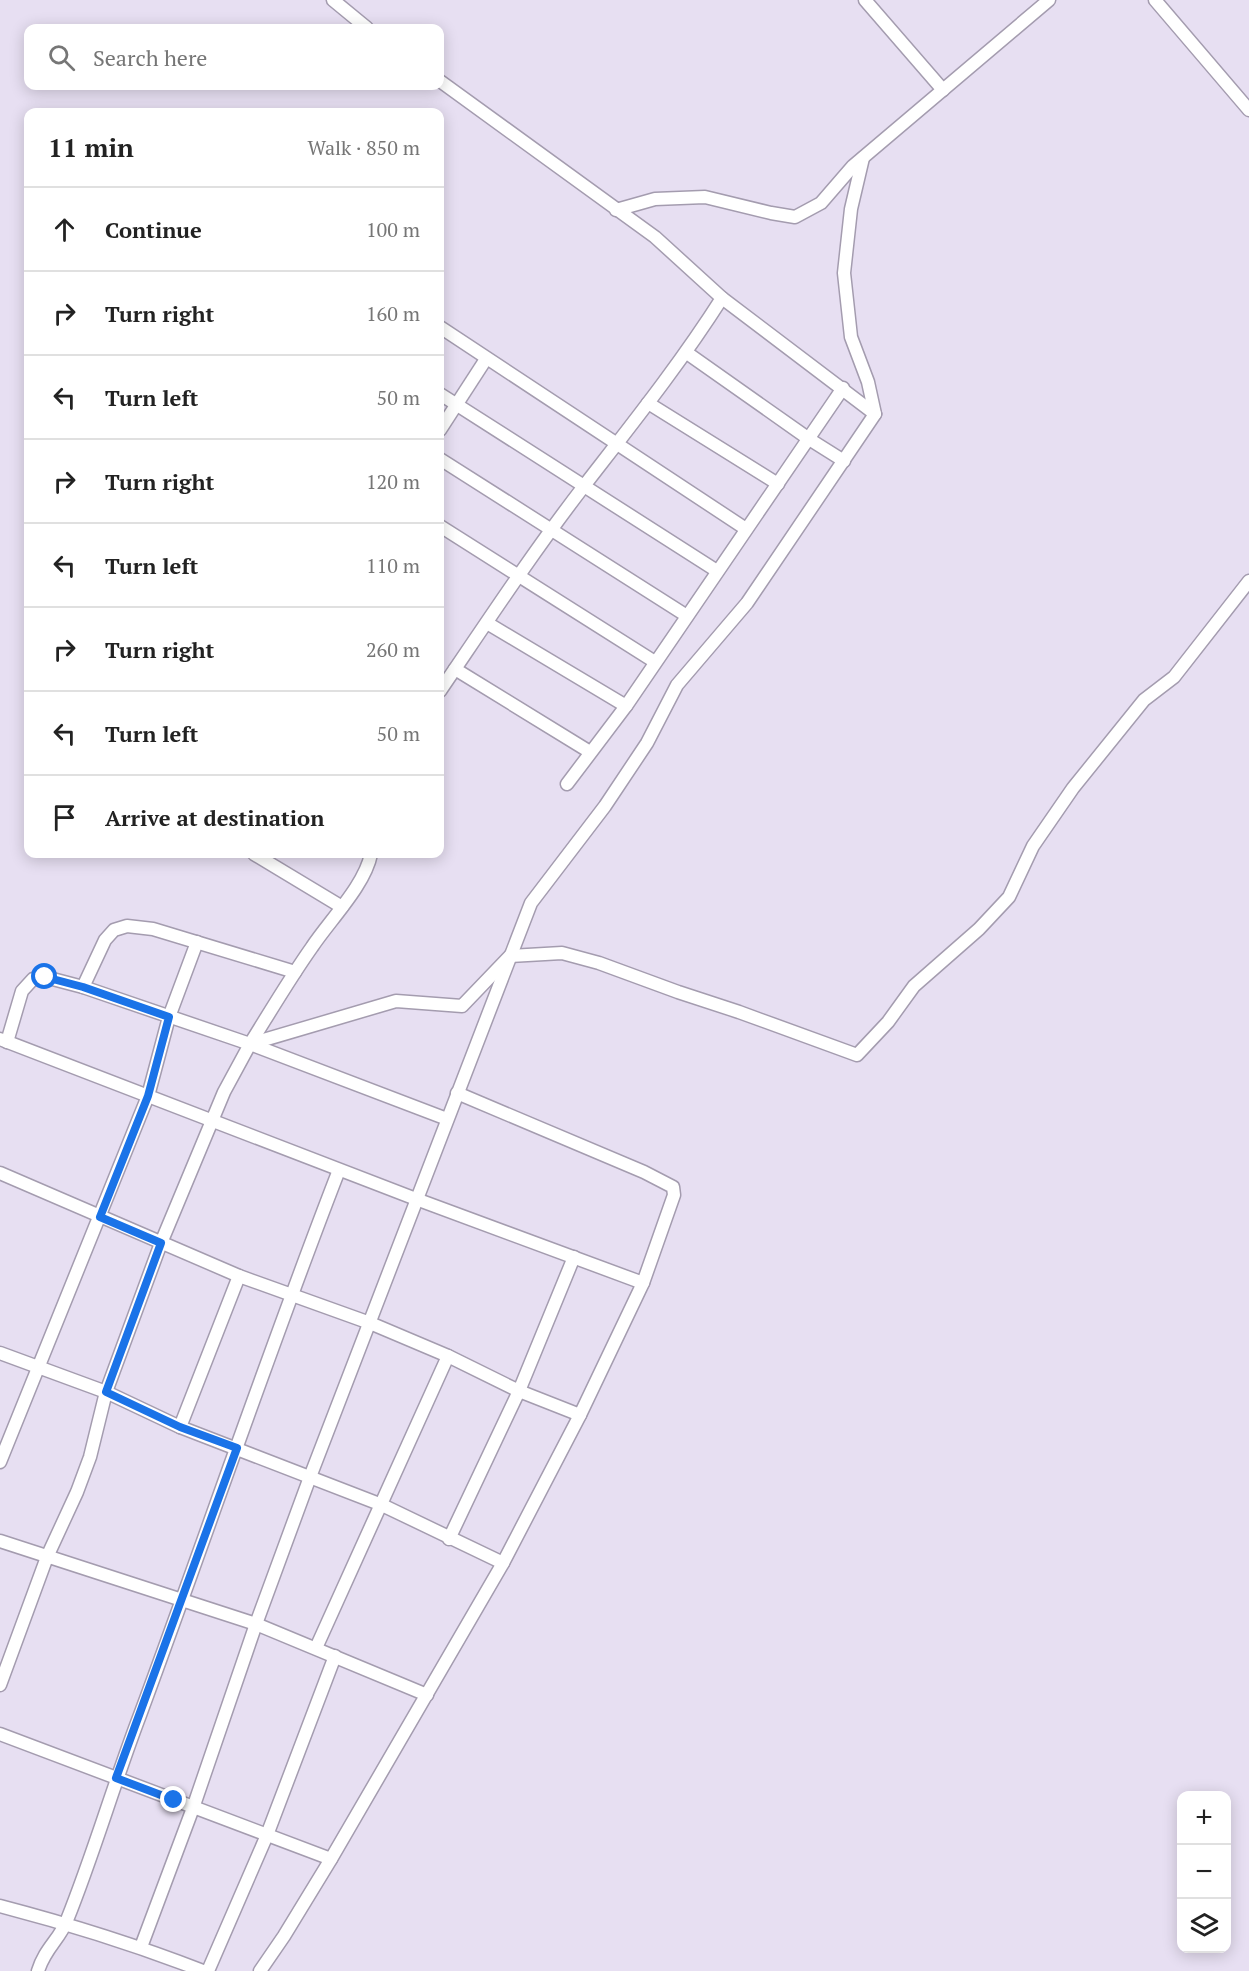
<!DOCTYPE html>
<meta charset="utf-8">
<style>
:root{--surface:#fff;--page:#f6f6f6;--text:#222;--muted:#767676;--line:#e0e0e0}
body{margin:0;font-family:"PT Serif",serif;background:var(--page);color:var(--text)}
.controls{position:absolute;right:18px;bottom:18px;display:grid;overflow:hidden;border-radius:12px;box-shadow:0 3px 15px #0003}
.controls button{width:54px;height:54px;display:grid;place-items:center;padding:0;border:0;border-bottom:2px solid var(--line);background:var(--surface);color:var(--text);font:30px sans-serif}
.stop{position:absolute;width:18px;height:18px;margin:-14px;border:4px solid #1a73e8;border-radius:50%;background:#fff}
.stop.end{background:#1a73e8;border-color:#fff;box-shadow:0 2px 6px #0008}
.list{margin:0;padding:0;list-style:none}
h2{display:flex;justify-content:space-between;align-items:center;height:78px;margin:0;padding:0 24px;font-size:26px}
h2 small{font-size:20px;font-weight:400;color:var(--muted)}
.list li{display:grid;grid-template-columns:39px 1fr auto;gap:18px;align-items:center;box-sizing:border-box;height:84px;padding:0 24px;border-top:2px solid var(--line)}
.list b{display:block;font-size:22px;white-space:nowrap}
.list em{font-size:20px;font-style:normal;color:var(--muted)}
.icon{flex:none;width:33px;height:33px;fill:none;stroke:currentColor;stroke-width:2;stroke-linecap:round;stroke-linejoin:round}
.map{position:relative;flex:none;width:1249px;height:1971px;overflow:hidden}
.search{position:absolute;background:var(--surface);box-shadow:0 3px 15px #0003;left:24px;top:24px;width:420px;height:66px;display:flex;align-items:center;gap:15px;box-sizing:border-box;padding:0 21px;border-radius:12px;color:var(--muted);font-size:22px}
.panel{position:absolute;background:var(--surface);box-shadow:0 3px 15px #0003;left:24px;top:108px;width:420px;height:750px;border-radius:12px}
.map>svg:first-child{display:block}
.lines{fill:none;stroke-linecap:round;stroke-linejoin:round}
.minor-casing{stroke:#a49caf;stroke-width:15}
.minor{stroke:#fff;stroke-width:12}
.route{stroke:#1a73e8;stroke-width:8}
</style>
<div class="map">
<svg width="1249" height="1971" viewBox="0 0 1249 1971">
<rect width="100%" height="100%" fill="#e7dff2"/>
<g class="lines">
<defs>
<g id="minor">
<polyline points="333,0 367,28"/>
<polyline points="865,0 943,90"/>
<polyline points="1155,0 1249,110"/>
<path d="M440 81 655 237 722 298C680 364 632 424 584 486 533 552 487 622 440 691"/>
<polyline points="616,210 655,199 705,197 771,213 795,217 821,203 853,166 1049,0"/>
<polyline points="722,298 875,414"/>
<polyline points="440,327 746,529"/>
<polyline points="687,353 809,439 844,461"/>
<polyline points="440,394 717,571"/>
<polyline points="648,403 778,484"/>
<polyline points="440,430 486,359"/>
<polyline points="440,459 687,616"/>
<polyline points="440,526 655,662"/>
<polyline points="487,623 626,706"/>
<polyline points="455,669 590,752"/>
<polyline points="567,784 626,706 843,388"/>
<polyline points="254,854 342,907"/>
<polyline points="83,987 105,940 114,930 127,926 153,929 295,972"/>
<polyline points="0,1039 416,1199 643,1283"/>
<polyline points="7,1042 22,991 33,979 45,977 83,987 250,1044 447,1119"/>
<path d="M250 1044C270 1012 290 978 312 947 330 920 365 885 371 854"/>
<polyline points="0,1173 239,1276 370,1323 448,1356 519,1391 580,1415"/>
<polyline points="0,1353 106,1392 180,1427 382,1505 503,1563"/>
<polyline points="180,1427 239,1276"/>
<polyline points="0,1462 148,1096 169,1017 197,942"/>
<polyline points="449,1539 519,1391 574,1257"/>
<polyline points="0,1541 256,1624 427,1695"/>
<polyline points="316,1648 448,1356"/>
<polyline points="0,1685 47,1557 77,1492 90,1457 106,1392 161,1243 224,1092 250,1044 396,1001 462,1006 510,956 562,953 599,963 678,992 739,1012 857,1055 888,1022 914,986 979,929 1009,897 1033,846 1073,788 1144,700 1174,677 1249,581"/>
<polyline points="0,1734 331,1859"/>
<path d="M0 1906C69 1924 136 1945 203 1971"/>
<polyline points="141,1947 193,1808 256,1624 310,1477 531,903 605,806 647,743 677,685 747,603 875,414 868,382 851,337 844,273 851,209 863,158"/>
<path d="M38 1971C45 1948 60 1939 67 1920 94 1853 114 1783 140 1715 207 1534 269 1350 339 1170"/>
<polyline points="208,1971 267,1835 335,1656"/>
<polyline points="260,1971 284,1936 331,1859 503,1563 580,1415 643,1283 674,1195 673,1187 644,1172 457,1093"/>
</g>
</defs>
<use href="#minor" class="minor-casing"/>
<use href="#minor" class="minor"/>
</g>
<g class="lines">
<polyline class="route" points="45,977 83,987 169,1017 148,1096 100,1217 161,1243 106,1392 180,1427 237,1448 116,1778 174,1800"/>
</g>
</svg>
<div class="controls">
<button>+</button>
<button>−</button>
<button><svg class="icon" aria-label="layers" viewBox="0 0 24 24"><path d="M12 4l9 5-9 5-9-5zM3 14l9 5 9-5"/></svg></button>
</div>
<div class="stop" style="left:45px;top:977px"></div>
<div class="stop end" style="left:174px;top:1800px"></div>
<div class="search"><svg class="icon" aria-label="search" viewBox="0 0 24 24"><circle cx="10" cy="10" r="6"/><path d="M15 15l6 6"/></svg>Search here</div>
<section class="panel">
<h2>11 min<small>Walk · 850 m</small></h2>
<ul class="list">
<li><svg class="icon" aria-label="ahead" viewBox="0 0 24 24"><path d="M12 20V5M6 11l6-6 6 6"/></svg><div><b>Continue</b></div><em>100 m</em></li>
<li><svg class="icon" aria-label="right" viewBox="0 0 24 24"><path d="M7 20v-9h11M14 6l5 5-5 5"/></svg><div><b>Turn right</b></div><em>160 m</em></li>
<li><svg class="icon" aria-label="left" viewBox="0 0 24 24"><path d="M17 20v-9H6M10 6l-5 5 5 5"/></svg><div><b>Turn left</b></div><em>50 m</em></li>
<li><svg class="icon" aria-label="right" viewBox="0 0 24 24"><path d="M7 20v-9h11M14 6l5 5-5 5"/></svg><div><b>Turn right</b></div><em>120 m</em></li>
<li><svg class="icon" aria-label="left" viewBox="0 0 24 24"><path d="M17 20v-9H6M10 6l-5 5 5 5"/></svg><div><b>Turn left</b></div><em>110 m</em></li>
<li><svg class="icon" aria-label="right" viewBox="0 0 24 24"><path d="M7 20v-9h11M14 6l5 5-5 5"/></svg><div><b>Turn right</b></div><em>260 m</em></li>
<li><svg class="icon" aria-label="left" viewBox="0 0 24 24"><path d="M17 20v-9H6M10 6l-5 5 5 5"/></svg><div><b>Turn left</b></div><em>50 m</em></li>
<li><svg class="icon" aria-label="arrive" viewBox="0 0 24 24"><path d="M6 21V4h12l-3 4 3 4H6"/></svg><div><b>Arrive at destination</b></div></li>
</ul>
</section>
</div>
